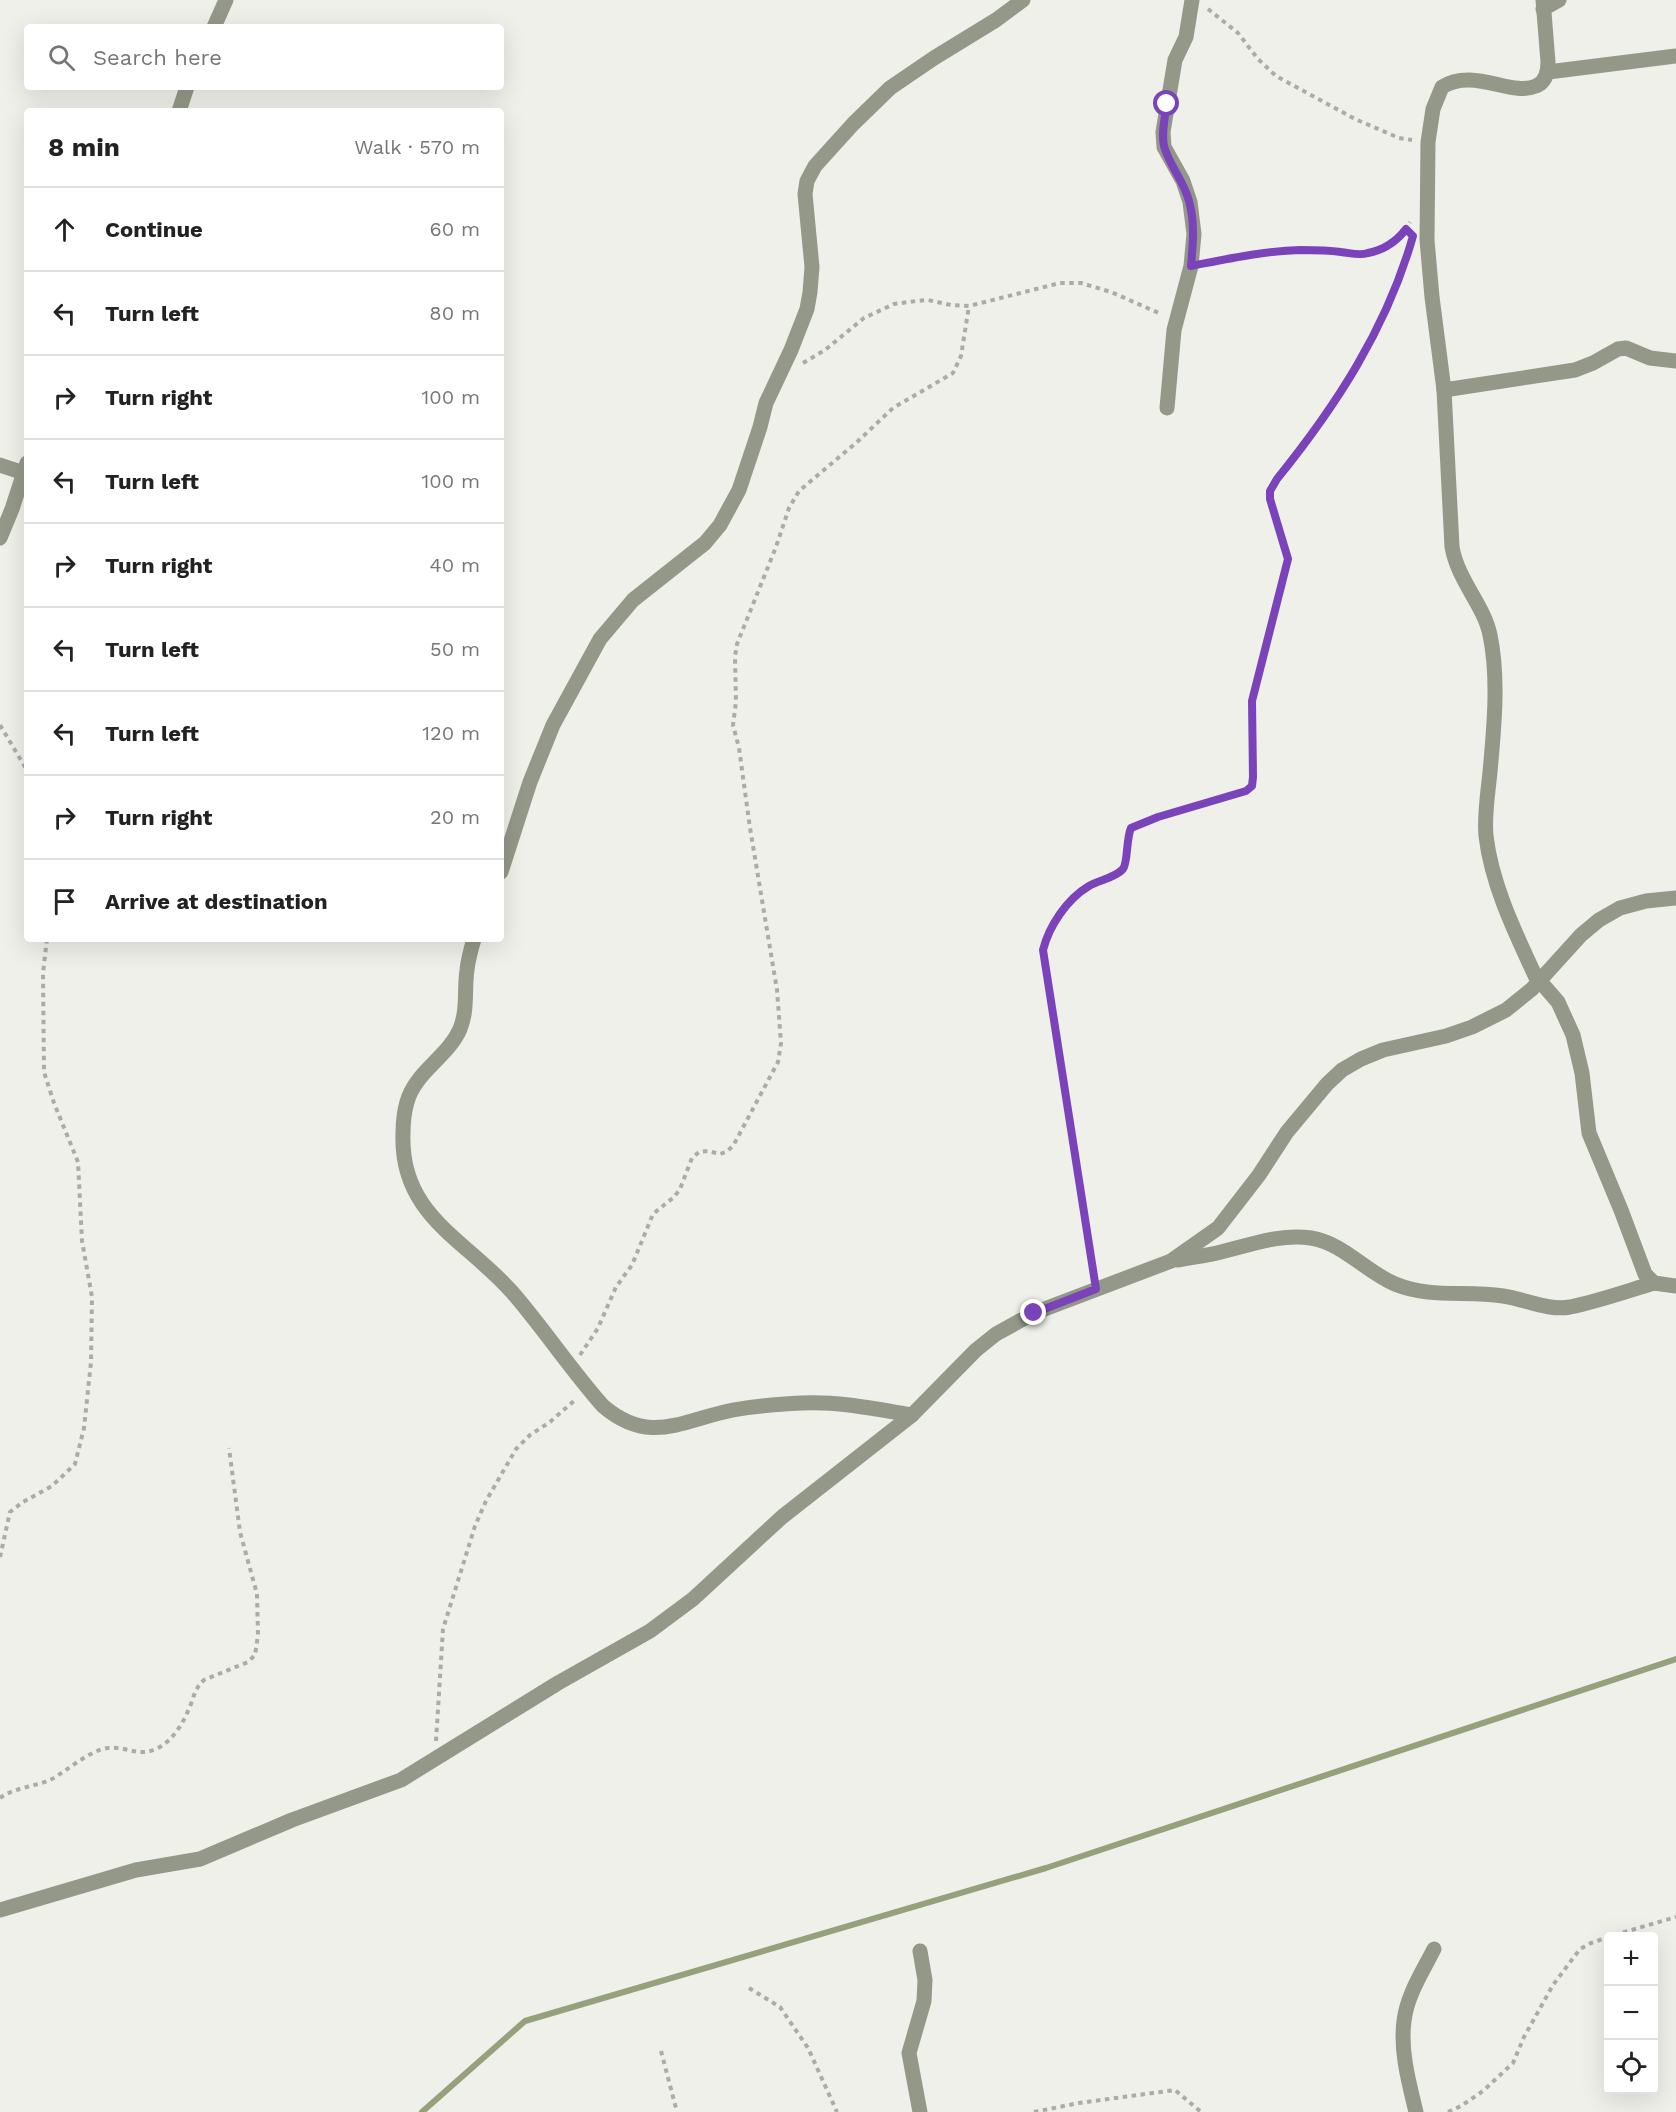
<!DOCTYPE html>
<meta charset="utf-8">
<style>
:root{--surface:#fff;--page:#f6f6f6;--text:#222;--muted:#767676;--line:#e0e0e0}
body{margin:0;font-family:"Work Sans",sans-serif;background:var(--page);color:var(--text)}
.controls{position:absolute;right:18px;bottom:18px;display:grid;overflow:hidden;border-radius:6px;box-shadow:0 6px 24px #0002}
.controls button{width:54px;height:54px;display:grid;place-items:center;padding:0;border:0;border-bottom:2px solid var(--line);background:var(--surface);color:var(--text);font:30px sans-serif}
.stop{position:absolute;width:18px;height:18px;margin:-14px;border:4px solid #7a43ba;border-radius:50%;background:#fff}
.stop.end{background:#7a43ba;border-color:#fff;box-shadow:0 2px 6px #0008}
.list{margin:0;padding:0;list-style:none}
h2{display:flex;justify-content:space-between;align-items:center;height:78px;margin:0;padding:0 24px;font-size:26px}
h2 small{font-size:20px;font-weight:400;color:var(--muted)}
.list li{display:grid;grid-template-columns:39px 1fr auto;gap:18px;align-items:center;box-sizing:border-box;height:84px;padding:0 24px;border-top:2px solid var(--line)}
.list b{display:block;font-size:22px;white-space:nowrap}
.list em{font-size:20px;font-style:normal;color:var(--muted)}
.icon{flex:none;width:33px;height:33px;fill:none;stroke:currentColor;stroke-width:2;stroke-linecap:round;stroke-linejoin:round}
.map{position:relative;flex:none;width:1676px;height:2112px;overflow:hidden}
.search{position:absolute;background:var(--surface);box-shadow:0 6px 24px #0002;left:24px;top:24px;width:480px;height:66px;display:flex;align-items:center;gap:15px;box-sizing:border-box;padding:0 21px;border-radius:6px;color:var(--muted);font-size:22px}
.panel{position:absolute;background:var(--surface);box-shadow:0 6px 24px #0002;left:24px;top:108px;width:480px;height:834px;border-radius:6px}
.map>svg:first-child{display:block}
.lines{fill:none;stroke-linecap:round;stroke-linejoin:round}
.stream{stroke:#96a17c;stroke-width:6}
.path{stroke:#abaca7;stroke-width:4;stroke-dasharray:4.5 4.5;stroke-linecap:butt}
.street{stroke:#939888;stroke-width:15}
.route{stroke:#7a43ba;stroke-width:8}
</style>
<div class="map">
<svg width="1676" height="2112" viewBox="0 0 1676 2112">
<rect width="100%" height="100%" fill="#eef0e9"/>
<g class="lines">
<polyline class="stream" points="422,2112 525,2021 1046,1868 1676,1659"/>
<g class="path">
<polyline points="1208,9 1238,33 1258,59 1276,76 1355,119 1399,138 1412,140"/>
<path d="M1207 263C1244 256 1280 249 1317 250 1334 250 1351 257 1368 254 1387 250 1401 239 1410 222"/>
<polyline points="803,363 825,350 864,318 894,304 916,301 928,300 951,305 969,306 1060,283 1081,283 1111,292 1161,314"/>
<polyline points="0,725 25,767 27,773"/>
<path d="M1094 1273 1043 950C1049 926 1067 899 1089 886 1099 880 1115 877 1123 869 1128 863 1126 839 1131 828L1158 817 1246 791 1252 786V701L1288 559 1270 499 1271 491 1277 479 1338 397 1375 336 1410 245"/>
<polyline points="580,1355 598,1328 616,1287 632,1265 653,1214 674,1197 680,1189 692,1158 699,1152 708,1151 720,1154 726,1152 733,1146 778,1062 781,1043 777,990 750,828 739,748 733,725 736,702 735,656 737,644 776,547 789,508 799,491 857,442 893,408 953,373 961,356 969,306"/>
<polyline points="0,1557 10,1512 23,1502 52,1486 75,1464 84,1428 91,1362 92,1297 82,1241 78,1162 54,1103 44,1072 43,973 47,939"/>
<polyline points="436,1741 443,1629 475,1526 486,1501 516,1449 530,1435 550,1422 576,1399"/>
<path d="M0 1798C15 1787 35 1787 52 1779 68 1770 90 1750 108 1748 128 1746 138 1758 158 1748 175 1739 184 1721 191 1704 194 1695 196 1687 204 1680L248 1662 255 1655 258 1635 257 1594 240 1532 229 1448"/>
<polyline points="749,1988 780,2007 808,2048 837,2112"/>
<polyline points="661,2051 677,2112"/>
<polyline points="1034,2112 1079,2103 1175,2090 1201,2112"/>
<polyline points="1448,2112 1461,2106 1483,2091 1513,2063 1524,2037 1553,1985 1580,1949 1591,1943 1611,1936 1676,1917"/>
</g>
<g class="street">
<path d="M1543 0 1548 62C1548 71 1546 82 1536 86 1511 97 1474 67 1442 87L1433 109 1428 142 1427 240 1432 297 1444 390 1452 547C1458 581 1484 605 1490 635 1499 678 1494 728 1490 772 1488 793 1484 815 1486 836 1492 887 1517 936 1538 982L1545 987 1558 1002 1573 1035 1582 1073 1589 1133 1621 1210 1645 1274 1654 1283 1676 1286"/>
<polyline points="1543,9 1559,0"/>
<polyline points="214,27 226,0"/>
<polyline points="1548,72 1676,56"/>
<polyline points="179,111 187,87"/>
<polyline points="1444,390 1575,370 1593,363 1618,349 1626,348 1650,358 1676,361"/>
<polyline points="1167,408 1174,330 1191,266 1194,234 1190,202 1183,181 1164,147 1163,132 1175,60 1186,37 1192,0"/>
<polyline points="0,465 24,473"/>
<polyline points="0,538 12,509 27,463"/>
<polyline points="501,872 530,782 553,725 600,639 633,600 705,543 720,525 739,490 760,427 766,403 791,350 807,309 810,292 812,267 805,194 807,181 815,166 853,124 890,88 934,58 996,20 1023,0"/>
<path d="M474 939C471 949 468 960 467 970 464 990 468 1009 460 1029 448 1057 415 1072 407 1102 404 1112 403 1123 403 1134 400 1215 465 1239 512 1292 544 1329 571 1370 603 1406 650 1446 682 1420 733 1410 755 1406 780 1404 802 1403 838 1401 876 1409 912 1415"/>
<path d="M1177 1260C1190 1258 1204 1256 1217 1253 1247 1246 1280 1233 1311 1238 1343 1243 1366 1272 1395 1284 1432 1299 1465 1290 1503 1296 1525 1299 1548 1311 1570 1307 1599 1301 1627 1291 1654 1283"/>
<polyline points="0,1910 136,1870 200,1859 292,1820 401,1780 558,1683 650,1631 693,1599 782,1517 912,1415 976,1350 996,1334 1034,1313 1171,1261 1218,1228 1259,1175 1287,1132 1327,1084 1342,1070 1361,1059 1383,1050 1446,1036 1472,1027 1506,1010 1532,989 1581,935 1599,920 1620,908 1646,901 1676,898"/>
<polyline points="920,2112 909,2053 924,2001 925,1980 920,1951"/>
<path d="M1416 2112C1409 2083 1400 2051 1404 2021 1407 1995 1423 1971 1434 1949"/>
</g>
</g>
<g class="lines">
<path class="route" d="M1034 1313 1096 1289 1043 950C1049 926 1067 899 1089 886 1099 880 1115 878 1123 869 1128 863 1126 839 1131 828L1158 817 1246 791 1252 786 1253 777 1252 701 1288 559 1270 499V491L1277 479C1336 406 1387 328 1413 236L1406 229C1396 242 1384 250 1368 253 1359 256 1351 253 1341 252 1327 250 1314 250 1300 250 1263 251 1227 259 1191 266 1193 244 1195 222 1189 201 1184 181 1169 165 1164 146 1161 132 1165 118 1167 104"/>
</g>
</svg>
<div class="controls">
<button>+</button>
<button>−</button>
<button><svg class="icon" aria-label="locate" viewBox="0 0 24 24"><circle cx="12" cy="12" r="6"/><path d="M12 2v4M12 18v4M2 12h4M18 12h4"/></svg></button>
</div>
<div class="stop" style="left:1167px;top:104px"></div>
<div class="stop end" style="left:1034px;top:1313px"></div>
<div class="search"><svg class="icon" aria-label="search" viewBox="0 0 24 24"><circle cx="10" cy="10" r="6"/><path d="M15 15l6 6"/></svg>Search here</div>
<section class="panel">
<h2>8 min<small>Walk · 570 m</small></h2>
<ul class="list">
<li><svg class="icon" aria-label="ahead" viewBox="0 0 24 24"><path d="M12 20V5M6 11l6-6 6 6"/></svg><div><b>Continue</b></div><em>60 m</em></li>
<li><svg class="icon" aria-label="left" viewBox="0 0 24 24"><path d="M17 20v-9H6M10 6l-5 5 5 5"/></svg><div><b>Turn left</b></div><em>80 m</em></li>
<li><svg class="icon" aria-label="right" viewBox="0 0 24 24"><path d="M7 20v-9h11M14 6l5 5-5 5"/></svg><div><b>Turn right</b></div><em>100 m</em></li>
<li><svg class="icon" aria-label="left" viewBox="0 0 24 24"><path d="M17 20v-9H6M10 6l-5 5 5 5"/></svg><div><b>Turn left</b></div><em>100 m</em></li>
<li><svg class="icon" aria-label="right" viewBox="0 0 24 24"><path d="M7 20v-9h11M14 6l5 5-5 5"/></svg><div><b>Turn right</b></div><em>40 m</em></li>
<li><svg class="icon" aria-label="left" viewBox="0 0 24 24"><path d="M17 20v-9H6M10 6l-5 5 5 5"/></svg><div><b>Turn left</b></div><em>50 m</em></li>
<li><svg class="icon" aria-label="left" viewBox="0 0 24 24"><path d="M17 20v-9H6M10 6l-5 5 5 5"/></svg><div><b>Turn left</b></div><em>120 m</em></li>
<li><svg class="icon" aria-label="right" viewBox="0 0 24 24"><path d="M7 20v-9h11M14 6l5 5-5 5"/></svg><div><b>Turn right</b></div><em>20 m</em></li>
<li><svg class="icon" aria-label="arrive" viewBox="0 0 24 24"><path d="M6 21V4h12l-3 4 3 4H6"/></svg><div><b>Arrive at destination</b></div></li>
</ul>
</section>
</div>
